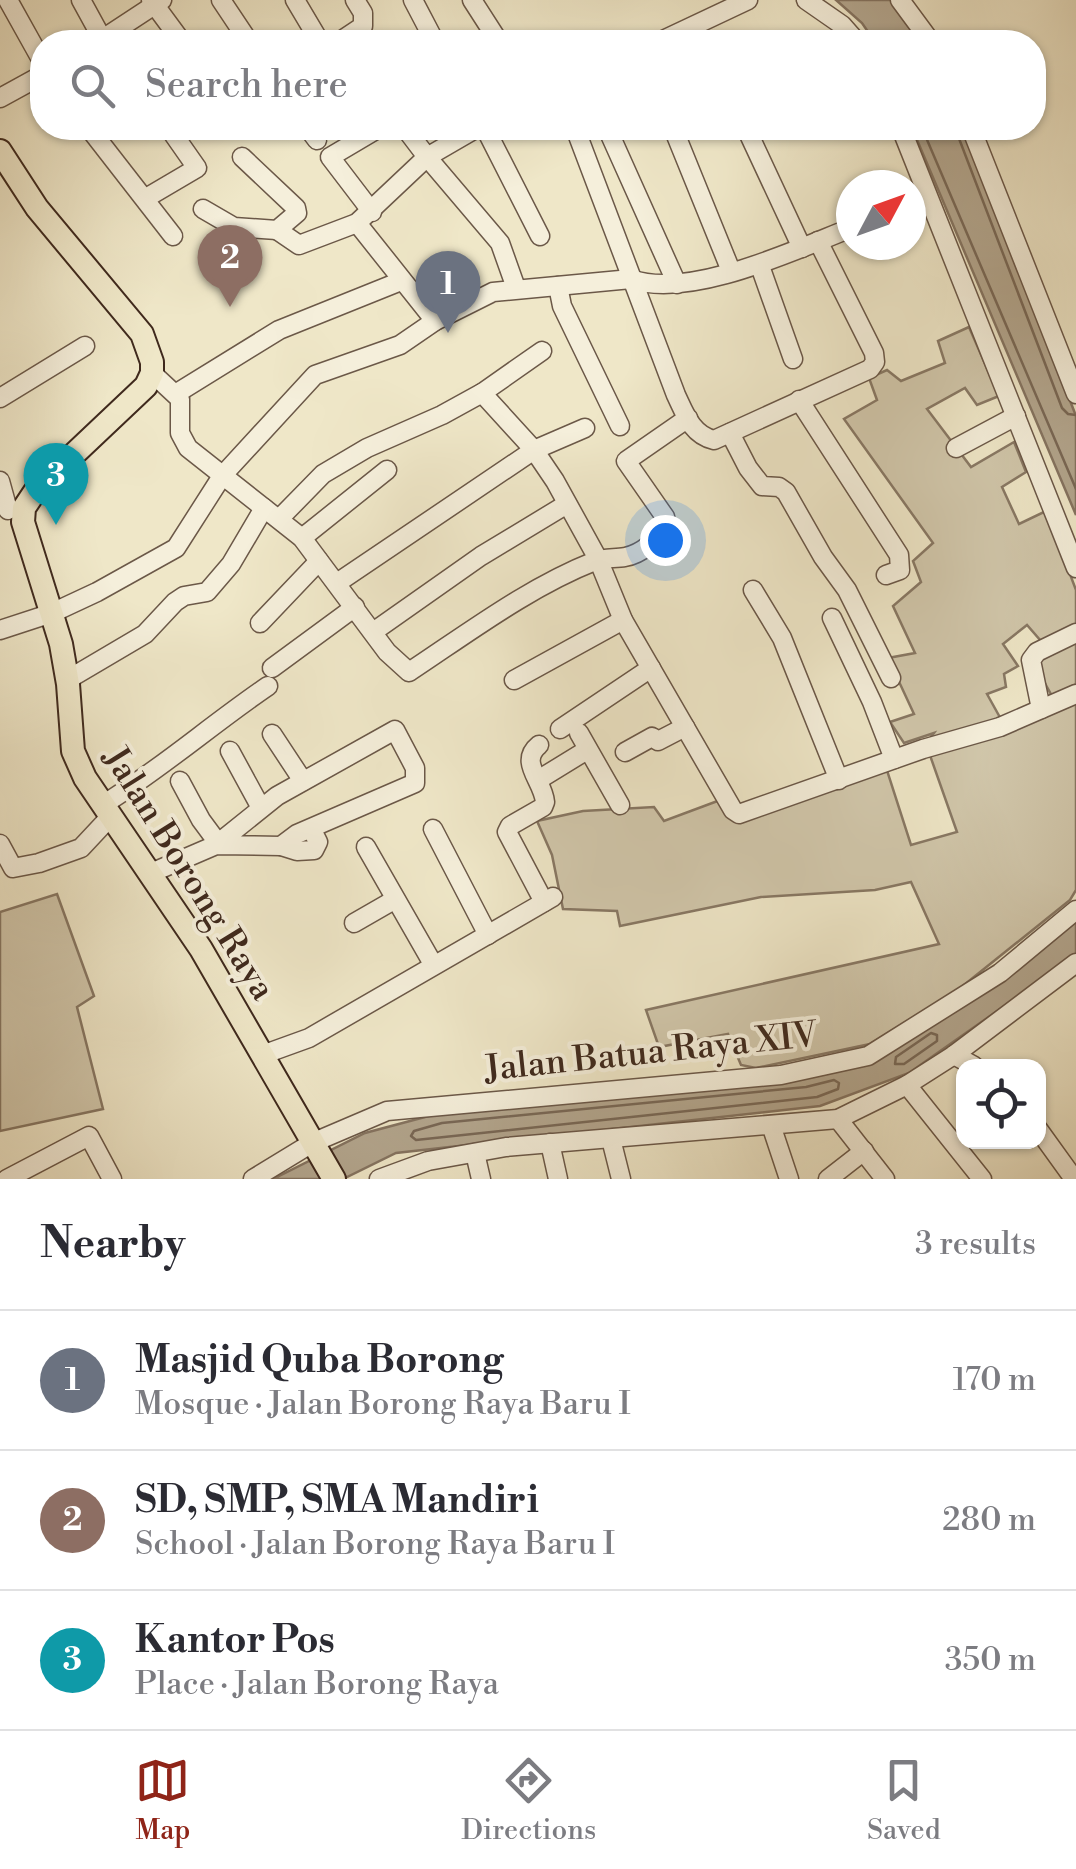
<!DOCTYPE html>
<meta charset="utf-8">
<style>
:root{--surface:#fff;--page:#f7f7f7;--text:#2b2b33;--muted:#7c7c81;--line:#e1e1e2;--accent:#8f2418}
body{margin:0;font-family:"Libre Bodoni",serif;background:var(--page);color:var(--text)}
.controls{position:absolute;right:30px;bottom:30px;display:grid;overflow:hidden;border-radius:20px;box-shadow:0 2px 8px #0004}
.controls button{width:90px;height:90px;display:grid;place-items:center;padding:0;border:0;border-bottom:2px solid var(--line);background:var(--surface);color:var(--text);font:50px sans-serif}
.compass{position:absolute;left:836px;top:170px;width:90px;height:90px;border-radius:50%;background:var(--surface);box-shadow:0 2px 8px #0004;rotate:49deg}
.you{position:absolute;left:665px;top:540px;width:35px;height:35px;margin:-25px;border:8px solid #fff;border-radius:50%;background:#1a73e8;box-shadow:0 0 0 15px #1a73e833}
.badge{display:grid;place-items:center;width:65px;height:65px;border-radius:50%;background:var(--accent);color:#fff;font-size:32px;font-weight:700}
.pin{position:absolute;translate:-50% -82px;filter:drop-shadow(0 2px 5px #0008)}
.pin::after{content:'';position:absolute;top:52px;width:35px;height:30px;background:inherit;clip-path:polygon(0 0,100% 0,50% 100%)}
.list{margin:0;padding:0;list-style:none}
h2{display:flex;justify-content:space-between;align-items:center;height:130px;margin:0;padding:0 40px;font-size:42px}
h2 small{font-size:32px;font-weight:400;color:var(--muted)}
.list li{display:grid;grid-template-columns:65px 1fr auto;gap:30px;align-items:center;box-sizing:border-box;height:140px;padding:0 40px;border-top:2px solid var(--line)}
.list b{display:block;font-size:38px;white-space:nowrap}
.list p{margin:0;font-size:32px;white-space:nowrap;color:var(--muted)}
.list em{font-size:32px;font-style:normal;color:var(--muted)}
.icon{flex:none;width:55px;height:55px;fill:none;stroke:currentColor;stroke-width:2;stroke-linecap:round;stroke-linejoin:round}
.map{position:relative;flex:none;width:1076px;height:1179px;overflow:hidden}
.search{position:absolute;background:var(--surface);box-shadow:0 2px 8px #0004;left:30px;right:30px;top:30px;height:110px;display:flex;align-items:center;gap:25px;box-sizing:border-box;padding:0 35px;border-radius:40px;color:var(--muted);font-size:38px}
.sheet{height:550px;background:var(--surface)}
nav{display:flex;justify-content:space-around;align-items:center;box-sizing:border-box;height:140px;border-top:2px solid var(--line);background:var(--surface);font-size:28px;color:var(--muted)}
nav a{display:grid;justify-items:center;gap:5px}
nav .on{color:var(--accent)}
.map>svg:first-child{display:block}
.green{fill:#d1c7ab;stroke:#887864;stroke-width:2.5}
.water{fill:#b3a68e;stroke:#857461;stroke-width:2.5}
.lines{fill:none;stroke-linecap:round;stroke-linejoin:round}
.shore{stroke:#796856;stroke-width:2.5}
.minor-casing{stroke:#6b5848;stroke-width:21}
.major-casing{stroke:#3f291d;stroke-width:26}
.minor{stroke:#f5efdb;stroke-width:18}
.major{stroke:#efe7c8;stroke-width:22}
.labels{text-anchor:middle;stroke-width:8;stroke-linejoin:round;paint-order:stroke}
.street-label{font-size:35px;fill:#3f291d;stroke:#f5efdb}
</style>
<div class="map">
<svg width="1076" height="1179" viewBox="0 0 1076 1179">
<rect width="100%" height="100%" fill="#efe7c8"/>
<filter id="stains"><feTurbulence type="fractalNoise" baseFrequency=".002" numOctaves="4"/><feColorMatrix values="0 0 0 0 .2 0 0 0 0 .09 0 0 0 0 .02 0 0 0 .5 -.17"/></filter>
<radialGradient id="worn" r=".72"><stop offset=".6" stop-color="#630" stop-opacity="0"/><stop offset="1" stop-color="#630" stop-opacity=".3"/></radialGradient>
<g class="green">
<polygon points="969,327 999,396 977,405 965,388 927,409 971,467 1014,442 1026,472 1002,487 1019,524 1046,511 1076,590 1076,684 1052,696 1031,658 1047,648 1027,625 1003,644 1018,666 1004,674 1006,687 987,694 1002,721 1076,695 1076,890 1070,900 959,989 870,1044 756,1068 741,1065 728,1034 659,1047 646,1010 939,944 911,882 875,890 761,897 620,926 617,911 563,909 552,855 537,821 583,811 654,807 664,821 723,799 741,812 883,758 911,845 957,832 926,744 934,733 904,743 890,722 914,714 888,658 915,653 893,606 921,582 913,561 933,543 844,419 877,400 869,378 887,370 901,381 945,363 938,341"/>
<polygon points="57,894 94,996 77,1007 103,1109 0,1131 0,912"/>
</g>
<g class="water">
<polygon points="836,0 893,0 927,42 875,42 862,23"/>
<polygon points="912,128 964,128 1076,416 1076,515"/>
<polygon points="1076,917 1076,954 1064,964 909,1073 820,1106 396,1153 343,1179 273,1179 365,1133 440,1113 873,1060"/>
</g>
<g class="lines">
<g class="shore">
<polyline points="922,128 1076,489"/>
<polyline points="955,128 1062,408 1068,414 1076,415"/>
<polygon points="931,1033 937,1035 937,1041 904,1064 895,1064 896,1057"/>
<polygon points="834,1080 839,1083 838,1089 817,1097 416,1140 411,1136 414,1131 442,1123 806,1087"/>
</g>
<defs>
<g id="minor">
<polyline points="8,0 42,61"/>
<polyline points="81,0 104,42"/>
<polyline points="151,0 182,42"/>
<polyline points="221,0 249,42"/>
<polyline points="295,0 320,42"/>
<polyline points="413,0 435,42"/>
<polyline points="472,0 499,42"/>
<polyline points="806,0 842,25 857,42"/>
<polyline points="900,0 931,42"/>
<polyline points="98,42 162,0"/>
<polyline points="339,42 363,26 363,13 355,0"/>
<polyline points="659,42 748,0"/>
<polyline points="0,98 42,75"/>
<polyline points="89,128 173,236"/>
<polyline points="308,128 317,140"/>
<polyline points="405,128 427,157 477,128"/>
<polyline points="485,128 540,236"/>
<path d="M575 128 676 395C685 414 692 435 714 440L870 369 875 362 874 353 818 241"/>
<polyline points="607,128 677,284"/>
<polyline points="673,128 731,271"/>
<polyline points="746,128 802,248"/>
<polyline points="901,128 1076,568"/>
<polyline points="971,128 1076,394"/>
<polyline points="146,198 197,168 169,128"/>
<polyline points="203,209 234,227 277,230 297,213 296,208 242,157"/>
<polyline points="372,212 330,157 379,128"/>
<polyline points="357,223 435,321"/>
<polyline points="277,230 299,245 357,223 427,157 500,243 516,288"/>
<polyline points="760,266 793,359"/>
<polyline points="558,286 562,306 620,426"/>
<path d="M152 373 180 399V433L188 448 302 538 387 652 409 672C468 633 529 587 595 561 605 557 615 559 625 557 642 554 658 539 667 526L665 517 626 461 688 418"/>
<polyline points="177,393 279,330 401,281"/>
<polyline points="482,393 534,450 555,481 598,559 623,620 733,810 739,814 923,749 1000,727 1076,694"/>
<polyline points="0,398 85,346"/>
<polyline points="799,400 899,555 900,570 886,575"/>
<polyline points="730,433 748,468 762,486 779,487 786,492 823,557 847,590 891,678"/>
<polyline points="956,448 1016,416"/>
<polyline points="0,481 8,510"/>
<polyline points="279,519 323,474 367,448 442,415 482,393 542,351"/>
<polyline points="302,538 387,470"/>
<polyline points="337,583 534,450 585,428"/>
<polyline points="753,590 782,638 839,780"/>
<polyline points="832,618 872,702 894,759"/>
<polyline points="260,623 319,561"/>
<path d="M0 630 52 613 97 592 176 548 222 476 315 375 400 345 435 321 493 292 631 279C689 300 795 250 851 228"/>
<polyline points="373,632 481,556 567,504"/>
<polyline points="272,668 355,607"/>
<polyline points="67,680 145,634 175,602 184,596 207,592 231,564 264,508"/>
<polyline points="514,680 623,620"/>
<polyline points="1041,709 1031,660 1037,652 1076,633"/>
<polyline points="560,729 651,668"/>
<polyline points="579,733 620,805"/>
<polyline points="272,734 303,781"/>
<path d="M539 745C518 762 543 780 545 802L543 807 510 826 507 832 544 902"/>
<polyline points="230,751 261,808"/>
<polyline points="625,752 652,737 658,741 685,727"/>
<polyline points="538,780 587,750"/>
<polyline points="180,781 201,820 218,843"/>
<path d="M104 804C161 769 212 724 268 686"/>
<polyline points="433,829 488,935"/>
<polyline points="0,844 13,868 39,863 81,848 110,817"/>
<polyline points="281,846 297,851 314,850 318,842 312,830"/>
<polyline points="366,847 433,964"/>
<polyline points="151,873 216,845 281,846 297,834 415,783 415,768 395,730 277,796 216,845"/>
<polyline points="354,923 394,900"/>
<polyline points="262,1055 309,1038 553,897"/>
<polyline points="954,1055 974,1066"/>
<polyline points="907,1085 982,1179"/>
<polyline points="838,1119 885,1179"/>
<polyline points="771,1125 789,1179"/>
<polyline points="1038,1129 1074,1179"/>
<polyline points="611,1139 621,1179"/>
<polyline points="550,1143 558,1179"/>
<polyline points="475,1153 481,1179"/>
<polyline points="7,1179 89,1136 112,1179"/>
<polyline points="253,1179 312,1143 387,1111 781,1075 868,1056 1000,973 1076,910"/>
<polyline points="379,1179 428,1161 506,1147 838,1119 907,1085 954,1055 1076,963"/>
<polyline points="828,1179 864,1151"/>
</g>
<polyline id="major" points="0,151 37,208 142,334 152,362 152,373 146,386 36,490 24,508 23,522 61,644 68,684 73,751 85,778 201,949 334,1179"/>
</defs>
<use href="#minor" class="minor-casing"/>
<use href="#major" class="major-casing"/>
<use href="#minor" class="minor"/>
<use href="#major" class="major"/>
</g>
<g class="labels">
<g class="street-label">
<text transform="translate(190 873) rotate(58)" y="12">Jalan Borong Raya</text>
<text transform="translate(651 1051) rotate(-6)" y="12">Jalan Batua Raya XIV</text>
</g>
</g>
<rect width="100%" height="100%" filter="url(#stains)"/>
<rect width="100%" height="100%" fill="url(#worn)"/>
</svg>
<div class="controls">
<button><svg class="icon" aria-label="locate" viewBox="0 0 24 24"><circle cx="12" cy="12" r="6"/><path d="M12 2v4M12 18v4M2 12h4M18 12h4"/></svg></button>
</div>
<svg class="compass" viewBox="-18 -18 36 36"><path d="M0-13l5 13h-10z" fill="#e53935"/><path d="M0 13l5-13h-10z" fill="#7c7c81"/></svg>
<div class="you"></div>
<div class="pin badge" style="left:448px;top:333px;background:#6b7280">1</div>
<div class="pin badge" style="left:230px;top:307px;background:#8d6e63">2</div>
<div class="pin badge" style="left:56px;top:525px;background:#0f9aa8">3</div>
<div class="search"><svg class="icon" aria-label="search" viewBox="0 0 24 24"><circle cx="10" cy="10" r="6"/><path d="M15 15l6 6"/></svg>Search here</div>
</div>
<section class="sheet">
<h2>Nearby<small>3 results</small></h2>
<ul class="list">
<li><span class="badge" style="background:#6b7280">1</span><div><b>Masjid Quba Borong</b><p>Mosque · Jalan Borong Raya Baru I</p></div><em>170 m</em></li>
<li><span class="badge" style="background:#8d6e63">2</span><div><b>SD, SMP, SMA Mandiri</b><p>School · Jalan Borong Raya Baru I</p></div><em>280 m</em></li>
<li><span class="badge" style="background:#0f9aa8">3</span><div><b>Kantor Pos</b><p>Place · Jalan Borong Raya</p></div><em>350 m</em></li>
</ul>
</section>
<nav>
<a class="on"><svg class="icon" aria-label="map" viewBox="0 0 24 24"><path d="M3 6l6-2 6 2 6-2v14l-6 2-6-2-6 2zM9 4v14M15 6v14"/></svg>Map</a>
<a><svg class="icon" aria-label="directions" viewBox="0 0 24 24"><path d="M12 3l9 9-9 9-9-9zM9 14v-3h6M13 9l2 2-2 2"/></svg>Directions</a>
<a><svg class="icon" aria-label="saved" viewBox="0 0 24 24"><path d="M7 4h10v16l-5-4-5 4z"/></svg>Saved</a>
</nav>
